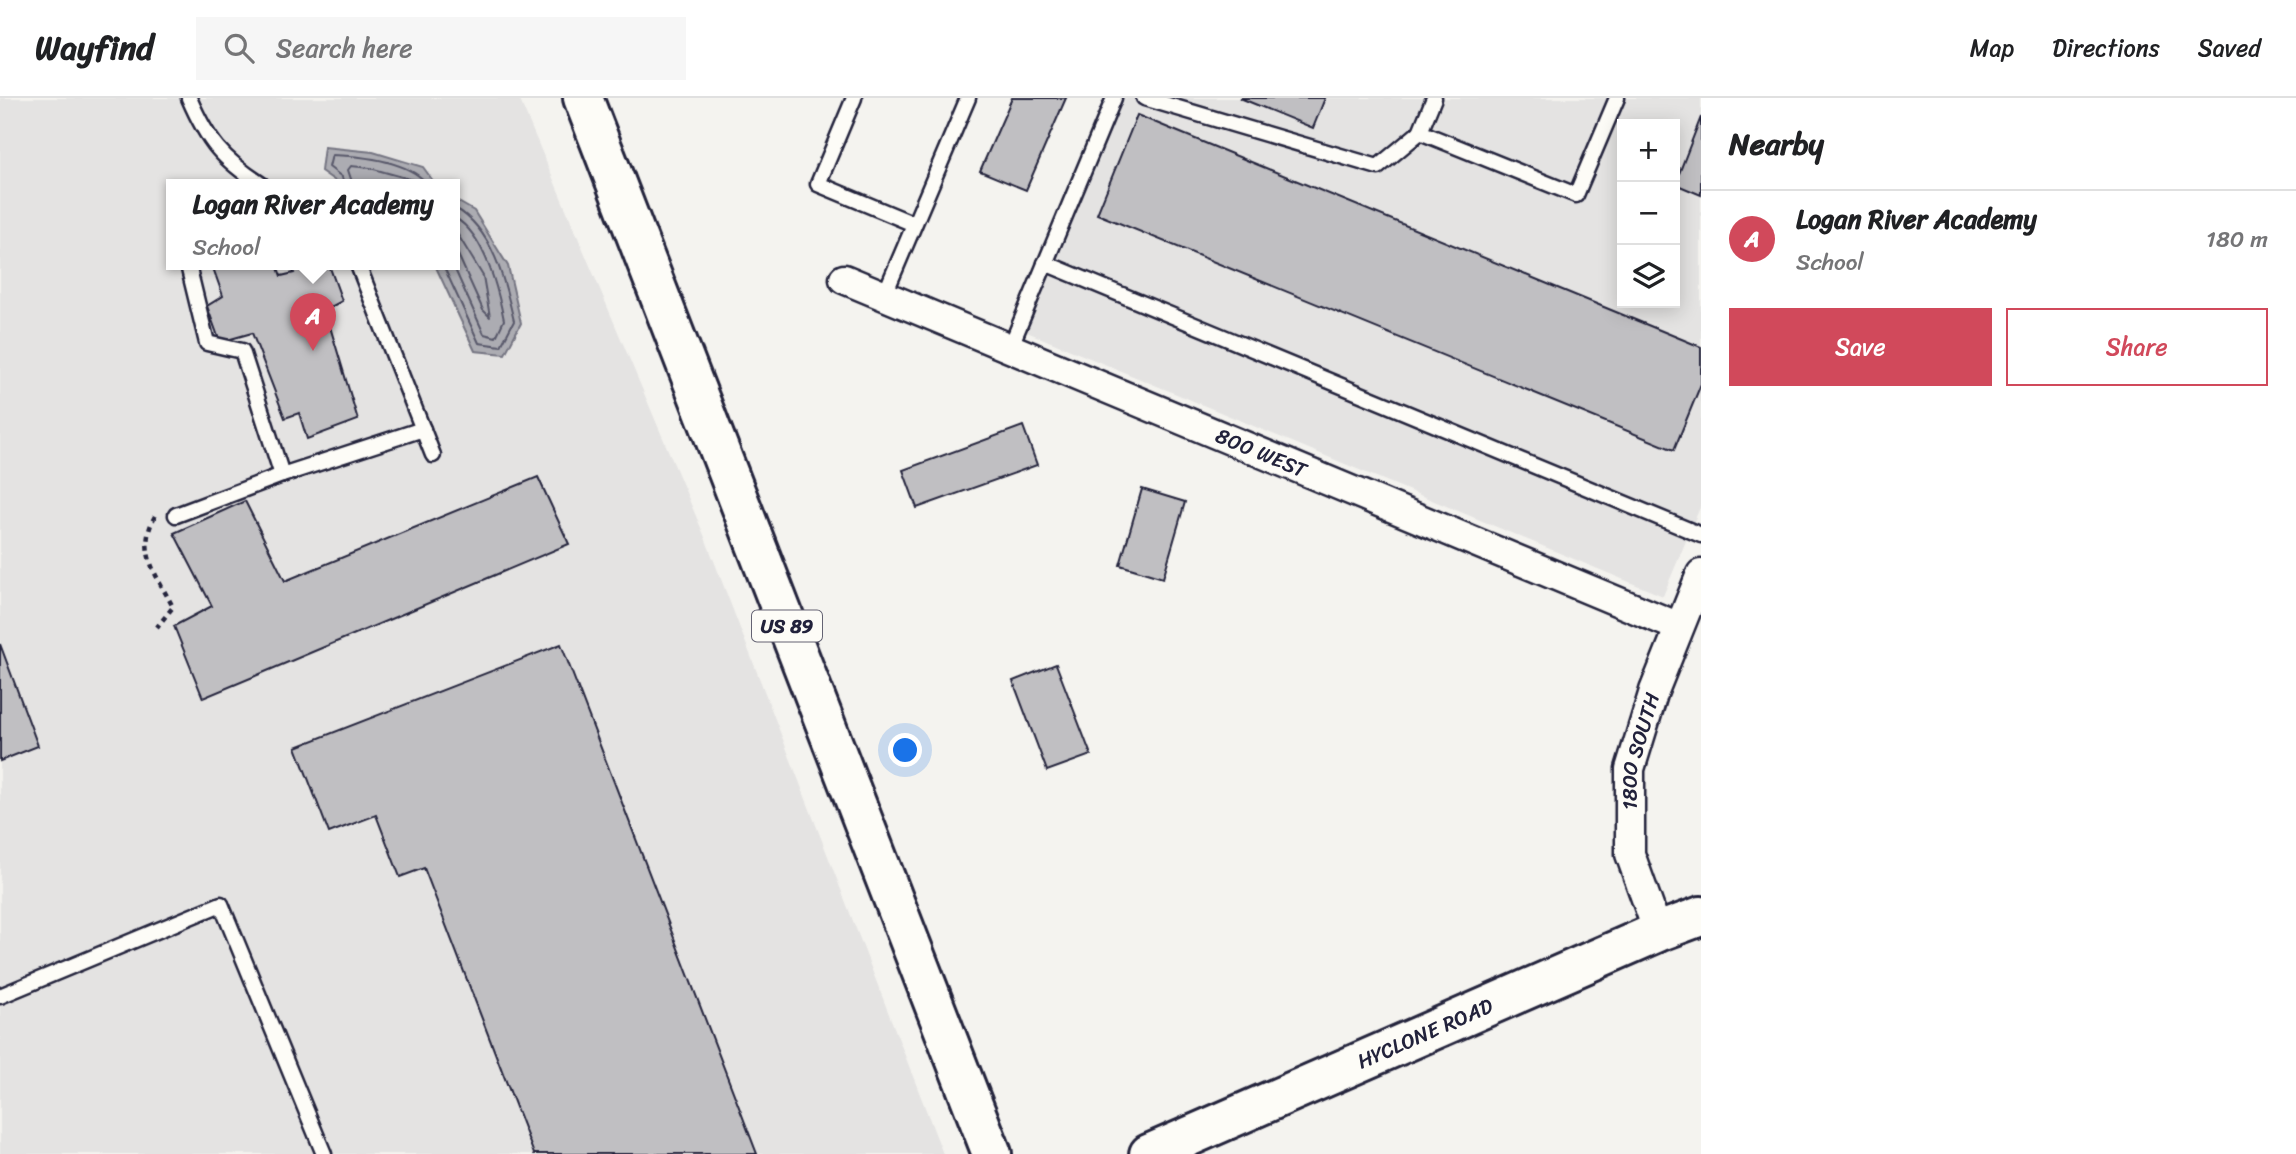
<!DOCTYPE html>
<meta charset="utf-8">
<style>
:root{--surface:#fff;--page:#f6f6f6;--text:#202124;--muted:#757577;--line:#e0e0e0;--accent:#d1495b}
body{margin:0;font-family:Sriracha,sans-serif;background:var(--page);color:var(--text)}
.controls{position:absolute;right:21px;top:21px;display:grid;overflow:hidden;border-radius:0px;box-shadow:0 4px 18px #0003}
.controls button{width:63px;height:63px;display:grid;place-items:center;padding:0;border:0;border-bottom:2px solid var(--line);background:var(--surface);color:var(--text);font:35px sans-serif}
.you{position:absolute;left:906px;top:653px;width:24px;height:24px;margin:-18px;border:5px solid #fff;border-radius:50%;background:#1a73e8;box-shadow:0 0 0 10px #1a73e833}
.badge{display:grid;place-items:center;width:46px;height:46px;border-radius:50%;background:var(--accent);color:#fff;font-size:23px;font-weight:700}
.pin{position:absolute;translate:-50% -58px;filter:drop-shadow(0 2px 4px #0008)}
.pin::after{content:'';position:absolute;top:37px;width:24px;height:21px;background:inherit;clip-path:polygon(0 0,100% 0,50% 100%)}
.popup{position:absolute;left:166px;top:81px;width:294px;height:91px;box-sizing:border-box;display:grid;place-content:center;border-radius:0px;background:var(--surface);filter:drop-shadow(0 2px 5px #0005);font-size:23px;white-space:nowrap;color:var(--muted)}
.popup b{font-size:26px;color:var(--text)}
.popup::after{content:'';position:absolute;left:50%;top:100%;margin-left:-14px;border:14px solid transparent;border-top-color:var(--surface)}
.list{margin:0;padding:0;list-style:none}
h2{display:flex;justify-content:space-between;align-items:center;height:91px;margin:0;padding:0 28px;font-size:30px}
h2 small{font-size:23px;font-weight:400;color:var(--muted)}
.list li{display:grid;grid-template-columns:46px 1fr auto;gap:21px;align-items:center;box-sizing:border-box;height:98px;padding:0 28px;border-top:2px solid var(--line)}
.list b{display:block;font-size:26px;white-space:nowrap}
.list p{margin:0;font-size:23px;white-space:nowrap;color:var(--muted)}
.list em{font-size:23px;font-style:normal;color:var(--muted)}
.actions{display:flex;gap:14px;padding:21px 28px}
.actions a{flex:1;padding:16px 0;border:2px solid var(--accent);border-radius:0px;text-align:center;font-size:24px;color:var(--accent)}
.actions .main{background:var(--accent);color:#fff}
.icon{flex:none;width:38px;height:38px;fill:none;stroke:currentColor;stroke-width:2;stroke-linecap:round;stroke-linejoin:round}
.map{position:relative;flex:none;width:1701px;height:1056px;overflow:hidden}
header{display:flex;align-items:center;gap:42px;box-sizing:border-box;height:98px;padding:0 35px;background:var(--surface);border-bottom:2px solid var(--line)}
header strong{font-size:33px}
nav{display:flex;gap:38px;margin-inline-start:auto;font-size:24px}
.search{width:490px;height:63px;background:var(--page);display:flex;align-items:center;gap:18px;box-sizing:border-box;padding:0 24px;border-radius:0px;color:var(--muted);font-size:26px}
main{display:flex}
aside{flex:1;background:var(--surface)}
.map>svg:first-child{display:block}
.built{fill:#e4e3e2;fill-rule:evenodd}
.water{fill:#acacb2;stroke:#757582;stroke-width:2}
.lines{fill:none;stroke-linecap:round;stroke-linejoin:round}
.shore{stroke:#59596b;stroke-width:2}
.building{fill:#c0bfc2;stroke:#22223b;stroke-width:2}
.lane-casing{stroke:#22223b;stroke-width:19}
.street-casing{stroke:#22223b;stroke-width:33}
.secondary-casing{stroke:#22223b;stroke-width:44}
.highway-casing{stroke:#22223b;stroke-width:44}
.path{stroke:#22223b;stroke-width:4.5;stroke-dasharray:5 5;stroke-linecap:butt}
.lane{stroke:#fdfcf7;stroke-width:14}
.street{stroke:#fdfcf7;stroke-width:28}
.secondary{stroke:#fdfcf7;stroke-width:38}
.highway{stroke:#fdfcf7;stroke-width:38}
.labels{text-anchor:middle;stroke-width:6;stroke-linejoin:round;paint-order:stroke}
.shield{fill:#fdfcf7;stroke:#646373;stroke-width:2}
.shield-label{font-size:19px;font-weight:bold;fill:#22223b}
.street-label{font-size:21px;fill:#22223b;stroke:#fdfcf7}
</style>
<header>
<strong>Wayfind</strong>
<div class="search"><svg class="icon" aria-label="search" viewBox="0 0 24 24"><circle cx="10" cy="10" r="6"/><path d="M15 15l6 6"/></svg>Search here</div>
<nav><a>Map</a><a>Directions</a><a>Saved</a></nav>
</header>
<main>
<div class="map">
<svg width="1701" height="1056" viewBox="0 0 1701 1056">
<rect width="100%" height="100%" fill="#f4f3ef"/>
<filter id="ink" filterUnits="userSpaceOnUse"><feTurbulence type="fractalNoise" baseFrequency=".0143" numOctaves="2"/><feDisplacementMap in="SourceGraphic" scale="14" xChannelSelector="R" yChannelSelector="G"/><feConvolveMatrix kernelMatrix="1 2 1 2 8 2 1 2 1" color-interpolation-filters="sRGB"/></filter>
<g filter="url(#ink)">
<g class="built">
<path d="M0 0H519L704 437 943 1056H0ZM171 87H455V167H171Z"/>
<path d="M1104 0H1701V407L1663 498 1010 227ZM1622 26H1675V205H1622Z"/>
</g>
<g class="water">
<polygon points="324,49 373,54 423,69 436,87 341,87 321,73"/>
<polygon points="455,102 474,113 508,168 521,225 505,256 475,253 435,167 455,167"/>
</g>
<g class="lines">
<g class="shore">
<path d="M344 87 342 79 329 69 332 57C361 58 409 62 428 87"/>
<polyline points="353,87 348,72 351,68 370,70 413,82 417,87"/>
<polyline points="455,132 483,178 490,219 483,212 455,150"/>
<path d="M443 167 479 245 501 248 514 223C505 184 493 131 455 110"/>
<path d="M453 167 484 236 496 239 504 222C498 192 484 136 455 120"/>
</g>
</g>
<g class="building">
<polygon points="1012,0 1066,0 1026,92 980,73"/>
<polygon points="1240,0 1325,0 1313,30"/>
<polygon points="1137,17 1701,249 1701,286 1674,352 1097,116"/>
<polygon points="1701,19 1701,97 1675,86"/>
<polygon points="212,167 277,167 281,178 294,175 291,167 329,167 342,203 325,212 358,322 307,341 299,315 285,320 252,235 220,244 207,208 223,198"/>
<polygon points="1023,328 1037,367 917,410 903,372"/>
<polygon points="538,379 569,446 203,600 174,528 212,508 174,435 245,403 285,483"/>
<polygon points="1142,391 1185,404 1163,480 1120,467"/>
<polygon points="0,546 38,648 0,663"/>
<polygon points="561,546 757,1056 534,1056 424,770 400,779 376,717 329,735 296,649"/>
<polygon points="1056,566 1091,657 1047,673 1013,583"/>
</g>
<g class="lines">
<defs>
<g id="lane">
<path d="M189 0C208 44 222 61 262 87"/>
<polyline points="854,0 818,86 914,126"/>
<polyline points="1144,0 1378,69 1420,34"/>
<polyline points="1434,0 1420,34 1576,97 1617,0"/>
<polyline points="1045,165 1701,437"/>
<polyline points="188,167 207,245 242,253 282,377 423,331"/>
<polyline points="358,167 433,357"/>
<polyline points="884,198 968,0"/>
<polyline points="1010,250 1114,0"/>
<polyline points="176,417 282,377"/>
<polyline points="0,898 221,806 324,1056"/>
</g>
<g id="street">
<path id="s1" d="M844 181 1679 529"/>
<path id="s2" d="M1658 834 1630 756V671L1654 593 1701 476"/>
</g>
<g id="secondary">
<path id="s3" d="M1149 1056 1658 834 1701 818"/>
</g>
<polyline id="highway" points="583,0 992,1056"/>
</defs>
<use href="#lane" class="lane-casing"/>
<use href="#street" class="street-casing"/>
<use href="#secondary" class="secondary-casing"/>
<use href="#highway" class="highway-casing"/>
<path class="path" d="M155 418C136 453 156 476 173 509L157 529"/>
<use href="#lane" class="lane"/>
<use href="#street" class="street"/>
<use href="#secondary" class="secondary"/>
<use href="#highway" class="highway"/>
</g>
</g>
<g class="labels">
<rect class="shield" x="752" y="512.5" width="70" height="31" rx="5"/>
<g class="shield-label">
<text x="787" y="535">US 89</text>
</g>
<g class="street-label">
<text dy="7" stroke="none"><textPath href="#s1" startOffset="452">800 WEST</textPath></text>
<text dy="7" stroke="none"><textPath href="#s2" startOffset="187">1800 SOUTH</textPath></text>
<text dy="7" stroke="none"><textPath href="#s3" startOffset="301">HYCLONE ROAD</textPath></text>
</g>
</g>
</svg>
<div class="controls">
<button>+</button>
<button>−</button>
<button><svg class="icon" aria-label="layers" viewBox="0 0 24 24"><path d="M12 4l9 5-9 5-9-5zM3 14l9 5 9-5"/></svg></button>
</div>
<div class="you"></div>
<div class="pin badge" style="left:313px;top:253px">A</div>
<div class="popup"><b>Logan River Academy</b>School</div>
</div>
<aside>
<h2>Nearby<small></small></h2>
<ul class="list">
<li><span class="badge">A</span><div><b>Logan River Academy</b><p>School</p></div><em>180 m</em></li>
</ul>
<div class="actions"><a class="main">Save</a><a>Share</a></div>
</aside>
</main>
